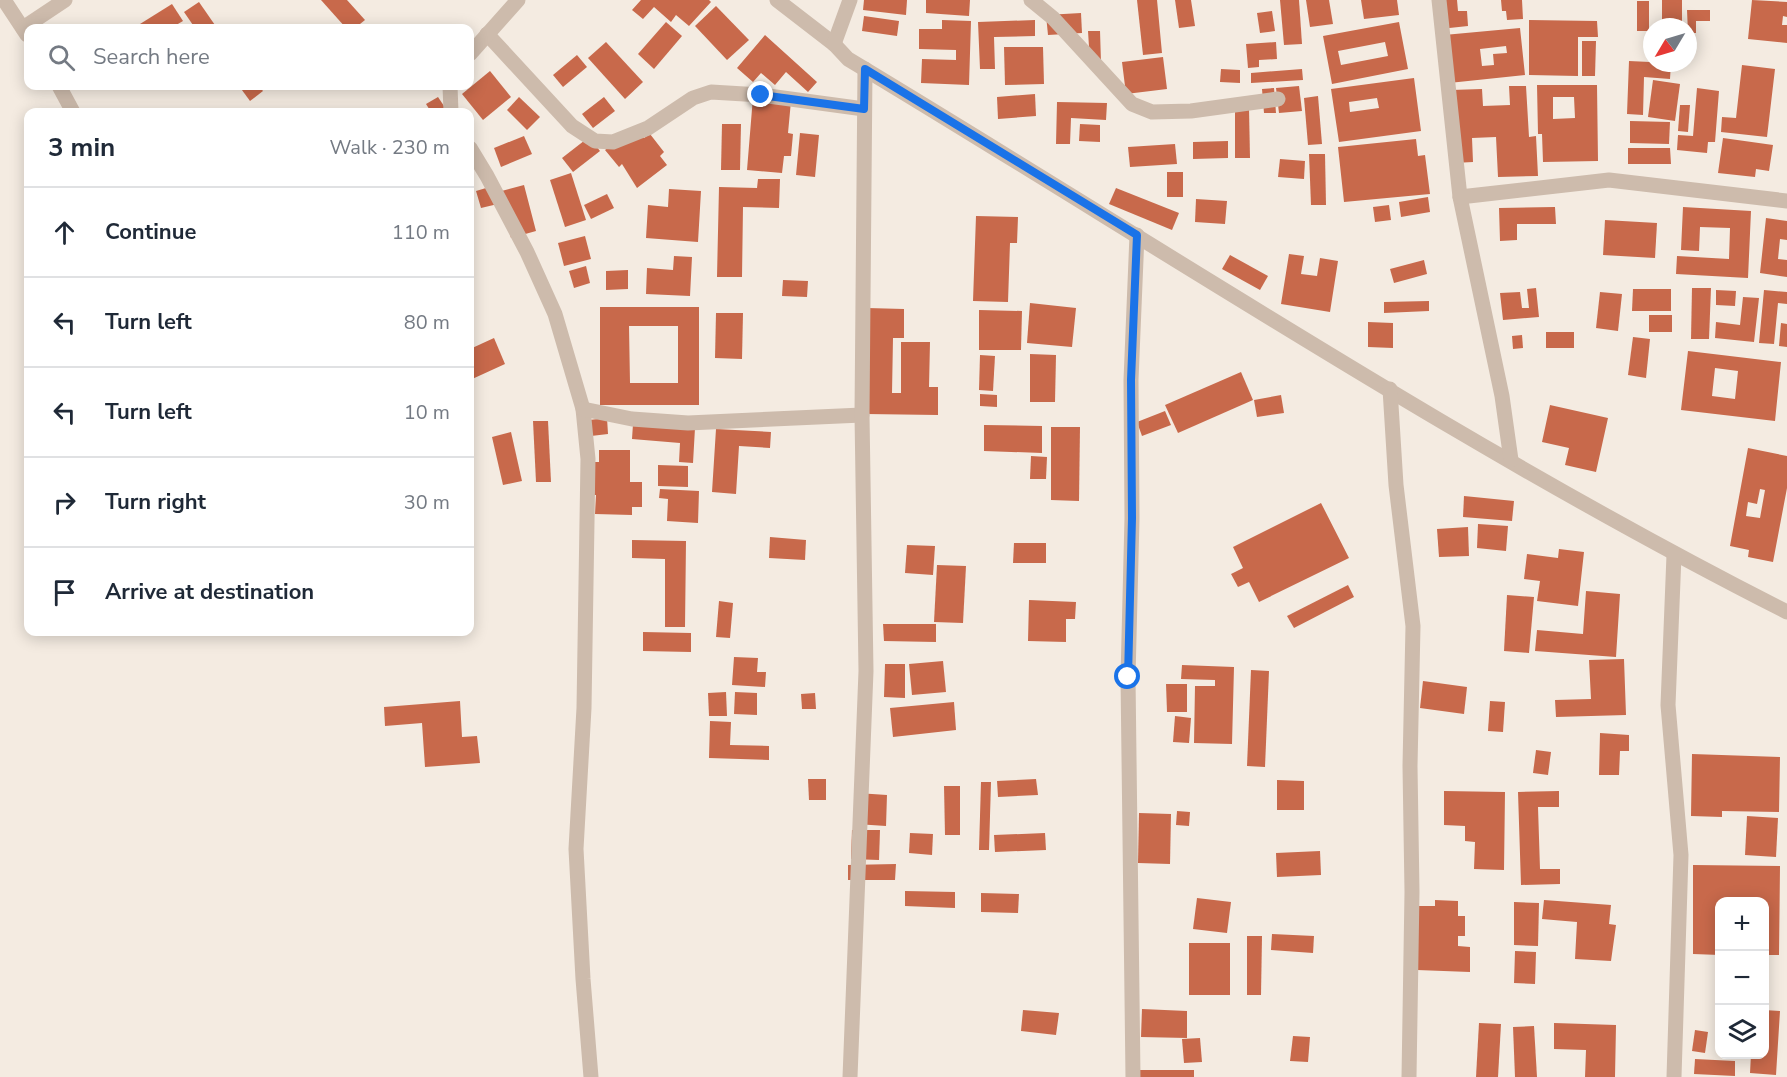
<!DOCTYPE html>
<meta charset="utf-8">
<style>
:root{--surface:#fff;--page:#f2f2f3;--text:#1f2937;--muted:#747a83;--line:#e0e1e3}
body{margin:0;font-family:"Nunito Sans",sans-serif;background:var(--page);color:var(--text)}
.controls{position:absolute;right:18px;bottom:18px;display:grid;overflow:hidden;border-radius:12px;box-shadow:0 3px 15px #0003}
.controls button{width:54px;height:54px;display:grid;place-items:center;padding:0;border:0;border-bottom:2px solid var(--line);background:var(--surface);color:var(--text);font:30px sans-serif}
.compass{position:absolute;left:1643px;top:18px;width:54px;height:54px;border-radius:50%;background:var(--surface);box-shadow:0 3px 15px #0003;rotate:232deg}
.stop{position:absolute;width:18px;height:18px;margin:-14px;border:4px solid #1a73e8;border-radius:50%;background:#fff}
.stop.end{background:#1a73e8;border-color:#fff;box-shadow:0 2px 6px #0008}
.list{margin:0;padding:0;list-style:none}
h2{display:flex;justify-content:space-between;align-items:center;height:78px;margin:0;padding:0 24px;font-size:26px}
h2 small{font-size:20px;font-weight:400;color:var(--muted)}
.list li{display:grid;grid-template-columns:39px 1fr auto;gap:18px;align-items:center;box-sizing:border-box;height:90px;padding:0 24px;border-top:2px solid var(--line)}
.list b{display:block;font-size:22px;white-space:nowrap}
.list em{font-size:20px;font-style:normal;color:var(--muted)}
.icon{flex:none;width:33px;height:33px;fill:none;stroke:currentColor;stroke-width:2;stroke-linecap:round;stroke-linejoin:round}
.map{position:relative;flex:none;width:1787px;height:1077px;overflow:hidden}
.search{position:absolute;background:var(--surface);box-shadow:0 3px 15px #0003;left:24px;top:24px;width:450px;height:66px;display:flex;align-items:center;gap:15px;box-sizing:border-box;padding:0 21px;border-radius:12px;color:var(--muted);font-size:22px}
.panel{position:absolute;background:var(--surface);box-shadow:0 3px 15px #0003;left:24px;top:108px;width:450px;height:528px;border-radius:12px}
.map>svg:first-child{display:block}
.building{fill:#c8694b;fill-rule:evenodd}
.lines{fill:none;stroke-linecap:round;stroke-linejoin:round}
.minor{stroke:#cdbbac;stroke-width:15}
.route{stroke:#1a73e8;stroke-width:8}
</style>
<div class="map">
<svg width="1787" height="1077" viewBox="0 0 1787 1077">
<rect width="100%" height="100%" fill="#f4ebe1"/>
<g class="building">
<polygon points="321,0 347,0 365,20 355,28 346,28"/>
<polygon points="641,0 709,0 711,2 689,26 676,15 671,22 654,7 643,19 632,10"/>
<polygon points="864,0 907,0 906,15 863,10"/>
<polygon points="926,0 970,0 969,16 926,13"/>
<polygon points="1137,0 1157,0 1162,53 1143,55"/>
<polygon points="1175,0 1191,0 1195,26 1179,28"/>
<polygon points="1280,0 1299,0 1302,44 1284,45"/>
<polygon points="1306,0 1329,0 1333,24 1310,27"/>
<polygon points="1361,0 1397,0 1399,15 1364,19"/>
<polygon points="1438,0 1457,0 1458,11 1467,11 1468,26 1440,29"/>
<polygon points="1501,0 1522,0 1523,19 1507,20 1506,11 1502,11"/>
<rect x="1662" y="0" width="20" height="27"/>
<polygon points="1752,0 1787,2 1787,17 1783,16 1782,25 1787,25 1787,43 1748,39"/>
<rect x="1637" y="1" width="12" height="30"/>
<polygon points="199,2 217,28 195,28 184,12"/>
<polygon points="172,4 183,21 171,28 142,28 140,24"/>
<polygon points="716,6 749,40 727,60 695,26"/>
<polygon points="1687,10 1710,10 1710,21 1696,21 1696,33 1688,33"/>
<polygon points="1272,11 1275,31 1260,33 1257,13"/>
<polygon points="1081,13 1082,33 1048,35 1046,15"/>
<polygon points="864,16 899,21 897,36 862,31"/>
<polygon points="942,20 971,21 969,85 921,83 922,59 956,60 956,50 919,49 919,29 942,29"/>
<polygon points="1035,20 1035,36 994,37 995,69 980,69 978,22"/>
<polygon points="1529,20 1597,21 1598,37 1578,37 1578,76 1529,75"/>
<polygon points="666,22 682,36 654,69 638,54"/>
<path d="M1399 22 1408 69 1332 84 1323 36ZM1385 42 1388 56 1341 65 1338 51Z"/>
<path d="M1520 28 1525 75 1449 83 1444 35ZM1506 46 1507 53 1493 54 1494 65 1482 66 1480 49Z"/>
<polygon points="1088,31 1100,31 1101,62 1090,62"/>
<polygon points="765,35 817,82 808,92 786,72 775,85 761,73 753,82 737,68"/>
<polygon points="1582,41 1596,41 1595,76 1582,76"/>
<polygon points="606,42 643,82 625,99 588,58"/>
<polygon points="1276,42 1277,59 1259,60 1259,67 1248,68 1246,44"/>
<polygon points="1004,47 1043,47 1044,84 1005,85"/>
<polygon points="577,55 587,67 563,87 553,75"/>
<polygon points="1163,57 1167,89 1126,94 1122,62"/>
<polygon points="1629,61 1671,63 1670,79 1644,77 1643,115 1627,114"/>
<polygon points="1742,65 1775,69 1767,137 1721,132 1722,117 1736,118"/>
<polygon points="1221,69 1240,70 1240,83 1220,82"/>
<polygon points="1302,69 1303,80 1251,83 1251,73"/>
<polygon points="490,71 511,97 483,120 462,94"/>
<path d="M1414 78 1421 131 1339 142 1331 89ZM1377 98 1379 108 1350 112 1349 102Z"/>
<polygon points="1653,80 1680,84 1675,121 1648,117"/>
<path d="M1537 85H1597L1598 161 1543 162 1542 134H1538ZM1553 97H1574L1575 118 1553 119Z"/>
<polygon points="239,86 259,86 263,91 250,101"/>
<polygon points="1299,86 1302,111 1279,113 1276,88"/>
<polygon points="1509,86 1526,86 1529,137 1536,136 1538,176 1498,177 1496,137 1472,138 1473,162 1454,163 1451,90 1482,89 1483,106 1510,105"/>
<polygon points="1274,88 1276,113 1264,113 1262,89"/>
<polygon points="1697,88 1719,91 1715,142 1708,142 1707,153 1677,150 1678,135 1693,136"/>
<polygon points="1035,94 1036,116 998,119 997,97"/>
<polygon points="1318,96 1322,144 1308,145 1304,98"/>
<polygon points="438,97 448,112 431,112 426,104"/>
<polygon points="519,97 540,117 527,130 507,110"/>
<polygon points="604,97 615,111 593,128 582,114"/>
<polygon points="753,97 791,101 788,133 793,134 791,156 784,156 782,173 747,170"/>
<polygon points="1057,102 1107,103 1106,120 1071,118 1070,144 1056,144"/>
<polygon points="1680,105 1690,105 1688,132 1678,131"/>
<polygon points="1235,108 1249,108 1250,158 1235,158"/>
<polygon points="1630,121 1670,122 1669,144 1630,143"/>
<polygon points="722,124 741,124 740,170 721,170"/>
<polygon points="1080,124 1100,125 1100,142 1079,141"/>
<polygon points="635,127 644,138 650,134 664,152 660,156 667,165 637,188 622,164 619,167 605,150"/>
<polygon points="800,133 819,135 815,177 796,175"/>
<polygon points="524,136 532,154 501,167 494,148"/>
<polygon points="589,137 600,151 573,172 562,158"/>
<polygon points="1723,138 1773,145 1769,171 1756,169 1755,177 1718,173"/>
<polygon points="1416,139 1418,156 1425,155 1430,194 1344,202 1338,147"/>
<polygon points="1228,141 1228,158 1193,159 1193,142"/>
<polygon points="1175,144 1177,164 1130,167 1128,147"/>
<polygon points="1628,148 1670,148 1671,164 1628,164"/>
<polygon points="1309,154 1325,154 1326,205 1311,205"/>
<polygon points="1280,159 1305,161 1304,179 1278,177"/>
<rect x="1167" y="172" width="16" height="25"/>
<polygon points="571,173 586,220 565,227 550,180"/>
<polygon points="758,179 780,179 779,208 743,207 742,277 717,277 719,187 757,188"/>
<polygon points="496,185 498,192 524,185 536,231 511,238 502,203 481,208 476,191"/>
<polygon points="1116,188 1179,213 1172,230 1109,204"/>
<polygon points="669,189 701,191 698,242 646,238 648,205 668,207"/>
<polygon points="607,194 614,208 591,219 584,205"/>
<polygon points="1428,197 1430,212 1401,217 1399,202"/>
<polygon points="1196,199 1227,201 1225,224 1195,222"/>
<polygon points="1389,205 1391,220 1375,222 1373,207"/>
<polygon points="1555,207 1556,224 1517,224 1517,240 1500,241 1499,208"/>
<polygon points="1683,207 1751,211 1748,278 1676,274 1677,256 1729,259 1730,228 1700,227 1699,251 1681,250"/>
<polygon points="976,216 1018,217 1017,243 1010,243 1008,302 973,301"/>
<polygon points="1766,218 1787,221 1787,240 1780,239 1778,259 1787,260 1787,277 1760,273"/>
<polygon points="1605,220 1657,223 1655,258 1603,255"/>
<polygon points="585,236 591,259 564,266 558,243"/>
<polygon points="1289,254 1304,256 1301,274 1317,276 1320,258 1338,261 1330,312 1281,304"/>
<polygon points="1230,255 1268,276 1260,290 1222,269"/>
<polygon points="674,256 692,257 690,296 646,294 647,268 673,270"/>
<polygon points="1424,260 1427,274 1394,283 1390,269"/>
<polygon points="586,266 590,283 574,288 569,271"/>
<polygon points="628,270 628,289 606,290 606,271"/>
<polygon points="783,280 808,281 807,297 782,296"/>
<polygon points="1536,288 1539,317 1503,320 1500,293 1520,292 1522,308 1529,308 1527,289"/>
<polygon points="1692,288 1711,288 1709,339 1691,339"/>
<polygon points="1633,289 1671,289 1671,311 1632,311"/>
<polygon points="1716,290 1736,291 1735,306 1716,305"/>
<polygon points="1764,290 1787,292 1787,304 1778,303 1774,344 1759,343"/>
<polygon points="1600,292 1622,294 1618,331 1596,328"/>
<polygon points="1743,297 1759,298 1754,342 1715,338 1716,322 1740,325"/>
<polygon points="1429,301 1429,311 1384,313 1384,302"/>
<polygon points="1030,303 1076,308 1072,347 1027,343"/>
<path d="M600 307H699V405H600ZM629 326H678V383H630Z"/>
<polygon points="867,308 904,309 904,338 893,338 892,393 901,393 901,342 930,342 929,387 938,387 938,415 866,414"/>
<polygon points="979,310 1022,311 1021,350 979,350"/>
<polygon points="716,313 743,313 742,359 715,358"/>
<rect x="1649" y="315" width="23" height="17"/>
<polygon points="1368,322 1393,323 1393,348 1368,347"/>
<polygon points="1781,323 1787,324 1787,347 1779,346"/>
<rect x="1546" y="332" width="28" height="16"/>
<polygon points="1522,335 1523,348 1513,349 1512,336"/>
<polygon points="1633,337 1650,339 1646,378 1628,375"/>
<polygon points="494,338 505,364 470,380 470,349"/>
<path d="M1688 351 1781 362 1775 421 1681 410ZM1715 368 1738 371 1735 399 1712 396Z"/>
<polygon points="1030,354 1056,355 1055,402 1030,402"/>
<polygon points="980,355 995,356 993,391 979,390"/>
<polygon points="1241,372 1253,400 1178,433 1165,405"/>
<polygon points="980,394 997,395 997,407 980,406"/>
<polygon points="1281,395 1284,413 1257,417 1254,400"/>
<polygon points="1550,405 1608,418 1596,472 1565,465 1569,448 1542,442"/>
<polygon points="1165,411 1171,425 1142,436 1137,422"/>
<polygon points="607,418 608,434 591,436 589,420"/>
<polygon points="533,421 548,421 551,482 536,482"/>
<polygon points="633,424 695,428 693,463 679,462 680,443 632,439"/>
<polygon points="984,425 1042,426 1042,453 984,451"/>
<polygon points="1051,427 1080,427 1079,501 1051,500"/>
<polygon points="716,429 771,432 770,448 739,446 736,494 712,492"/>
<polygon points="511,432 522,481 503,485 492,437"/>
<path d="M1748 448 1787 456V488L1773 562 1748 557 1749 550 1730 546ZM1760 489 1765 490 1760 518 1746 516 1748 502 1757 504Z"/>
<polygon points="599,450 630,450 630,482 642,482 642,507 632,507 632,515 595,514 596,495 583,495 584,462 599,462"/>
<polygon points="1031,456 1047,457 1046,479 1030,479"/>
<polygon points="658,465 688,466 688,487 658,486"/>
<polygon points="660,489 699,491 698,523 667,521 668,499 659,498"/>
<polygon points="1464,496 1514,501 1512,521 1463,517"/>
<polygon points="1321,503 1349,558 1259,602 1249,582 1238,587 1231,574 1243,568 1233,547"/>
<polygon points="1478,524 1508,526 1506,551 1477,548"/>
<polygon points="1468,527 1469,556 1439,557 1437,529"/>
<polygon points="770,537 806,540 805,560 769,558"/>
<polygon points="632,540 686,541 685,627 665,627 665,559 632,558"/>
<polygon points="1014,543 1046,543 1046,563 1013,563"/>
<polygon points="907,545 935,546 933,575 905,573"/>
<polygon points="1559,549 1584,552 1578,606 1537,601 1540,581 1524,579 1527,554 1558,558"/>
<polygon points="937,565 966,566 963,623 934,622"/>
<polygon points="1348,585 1354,597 1294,628 1287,616"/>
<polygon points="1586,591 1620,594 1616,657 1535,651 1537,630 1583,634"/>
<polygon points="1507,595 1534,597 1529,653 1504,651"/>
<polygon points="1029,600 1076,602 1075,619 1066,619 1066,642 1028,641"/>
<polygon points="719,601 733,603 730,638 716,637"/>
<polygon points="883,624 936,624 936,642 884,641"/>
<polygon points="643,632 691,633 691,652 643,651"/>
<polygon points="734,657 758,658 757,672 766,672 765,687 732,685"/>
<polygon points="1624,659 1626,715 1556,717 1555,700 1591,699 1589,660"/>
<polygon points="943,661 946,692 912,695 909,664"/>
<polygon points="885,664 905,664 905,698 884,697"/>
<polygon points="1182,665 1234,667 1232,744 1194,743 1195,686 1215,686 1215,680 1181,679"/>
<polygon points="1251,670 1269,671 1265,767 1247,766"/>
<polygon points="1423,681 1467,687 1464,714 1420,708"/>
<polygon points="1166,684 1187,684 1187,712 1167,712"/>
<polygon points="726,692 727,716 709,716 708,693"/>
<polygon points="735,692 757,693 757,715 734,714"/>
<polygon points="815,693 816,709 802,709 801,694"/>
<polygon points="460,701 462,737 477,736 480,763 425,767 422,723 385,726 384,707"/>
<polygon points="1490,701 1505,702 1503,732 1488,731"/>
<polygon points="954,702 956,730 893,737 890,708"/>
<polygon points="1175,716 1191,718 1189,743 1173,742"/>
<polygon points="710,721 731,722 730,745 769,746 769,760 709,758"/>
<polygon points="1600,733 1629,735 1629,751 1620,751 1619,775 1599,775"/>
<polygon points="1536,750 1551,752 1548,775 1533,773"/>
<polygon points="1692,754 1780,757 1779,812 1722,811 1722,817 1691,816"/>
<polygon points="808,779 826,779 826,800 809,800"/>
<polygon points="1036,779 1038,795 998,797 997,781"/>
<polygon points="1277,780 1304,781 1304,810 1277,810"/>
<polygon points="981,782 991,782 989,850 979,850"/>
<polygon points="944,786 960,786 960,835 945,835"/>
<polygon points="1444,791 1505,792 1504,870 1474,869 1475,842 1465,841 1465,826 1444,825"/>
<polygon points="1559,791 1559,807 1538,807 1540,869 1560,869 1560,884 1521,885 1518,792"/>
<polygon points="857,793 887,795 886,826 856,824"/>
<polygon points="1177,811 1190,812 1189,826 1176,825"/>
<polygon points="1139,813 1171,814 1170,864 1138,863"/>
<polygon points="1747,816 1778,818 1776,857 1745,855"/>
<polygon points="852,830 880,830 879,860 851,859"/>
<polygon points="910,833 933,834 932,855 909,853"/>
<polygon points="1045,833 1046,850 995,852 994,835"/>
<polygon points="1320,851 1321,875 1277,877 1276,853"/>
<polygon points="896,864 895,880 848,880 848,865"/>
<polygon points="1693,865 1780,866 1779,955 1764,955 1764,902 1720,902 1720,955 1693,954"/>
<polygon points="905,891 955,892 955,908 905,906"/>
<polygon points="981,893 1019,894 1018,913 981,912"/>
<polygon points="1197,898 1231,902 1227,933 1193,929"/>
<polygon points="1435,900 1458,901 1458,916 1465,916 1465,936 1458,936 1458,946 1470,947 1470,972 1417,970 1418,906 1435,906"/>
<polygon points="1544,900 1611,905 1609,924 1616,925 1611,961 1575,959 1577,922 1542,919"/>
<polygon points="1514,902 1539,903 1538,946 1514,945"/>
<polygon points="1272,934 1314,936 1313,953 1271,950"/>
<polygon points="1247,936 1262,936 1261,995 1247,995"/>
<rect x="1189" y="943" width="41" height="52"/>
<polygon points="1515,951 1536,952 1535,984 1514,983"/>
<polygon points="1142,1009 1187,1011 1187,1038 1141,1037"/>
<polygon points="1023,1010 1059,1013 1056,1035 1021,1031"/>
<polygon points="1764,1010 1780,1011 1776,1075 1750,1073 1751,1054 1764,1054"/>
<polygon points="1479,1023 1501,1024 1498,1077 1476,1077"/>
<polygon points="1554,1023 1616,1025 1615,1077 1585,1077 1586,1050 1554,1049"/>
<polygon points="1534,1026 1537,1077 1515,1077 1513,1027"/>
<polygon points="1695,1030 1708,1032 1705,1053 1692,1051"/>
<polygon points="1293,1036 1310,1037 1308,1062 1290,1061"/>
<polygon points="1200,1038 1202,1062 1184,1063 1182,1039"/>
<polygon points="1695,1059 1735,1061 1735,1076 1694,1074"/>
<rect x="1140" y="1070" width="54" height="7"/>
</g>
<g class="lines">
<g class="minor">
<polyline points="4,0 27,35"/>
<path d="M777 0 834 44 848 59C1159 246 1463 448 1787 612"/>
<polyline points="1031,0 1053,18 1132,104 1152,112 1191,111 1278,99"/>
<polyline points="1439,0 1460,197 1502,396 1511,460"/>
<polyline points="23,28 65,0"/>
<polyline points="487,34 572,126 595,141 613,142 648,128 693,98 711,92 761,95 864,109"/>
<polyline points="834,44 850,0"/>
<polyline points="470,54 518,0"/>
<polyline points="59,86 73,112"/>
<polyline points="450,86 451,112"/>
<polyline points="470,148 487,176 527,252 555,314 583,409 588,459 584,708 576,849 583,979 591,1077"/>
<polyline points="1460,197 1609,180 1787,201"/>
<polyline points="1390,389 1396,485 1413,626 1410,766 1412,892 1409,1077"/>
<polyline points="583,409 632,419 688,423 862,415"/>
<polyline points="850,1077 866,671 862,415 865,69"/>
<polyline points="1133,1077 1128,677 1132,518 1131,380 1137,235"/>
<polyline points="1674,1077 1681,855 1668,705 1674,555"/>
</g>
</g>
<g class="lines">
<polyline class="route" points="761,95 864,109 865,69 1137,235 1131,380 1132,518 1128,677"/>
</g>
</svg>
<div class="controls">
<button>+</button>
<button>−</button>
<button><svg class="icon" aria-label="layers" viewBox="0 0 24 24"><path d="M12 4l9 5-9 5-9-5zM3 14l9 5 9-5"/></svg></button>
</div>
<svg class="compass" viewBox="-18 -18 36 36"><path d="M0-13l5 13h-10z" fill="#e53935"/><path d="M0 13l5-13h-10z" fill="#747a83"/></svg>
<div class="stop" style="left:1128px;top:677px"></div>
<div class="stop end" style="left:761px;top:95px"></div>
<div class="search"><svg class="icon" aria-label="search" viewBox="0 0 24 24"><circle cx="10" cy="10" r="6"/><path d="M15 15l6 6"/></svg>Search here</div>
<section class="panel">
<h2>3 min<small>Walk · 230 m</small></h2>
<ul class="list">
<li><svg class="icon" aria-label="ahead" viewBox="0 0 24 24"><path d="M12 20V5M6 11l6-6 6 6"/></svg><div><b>Continue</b></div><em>110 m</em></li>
<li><svg class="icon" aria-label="left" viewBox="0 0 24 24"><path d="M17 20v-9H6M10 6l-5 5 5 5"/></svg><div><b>Turn left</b></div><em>80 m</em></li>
<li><svg class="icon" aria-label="left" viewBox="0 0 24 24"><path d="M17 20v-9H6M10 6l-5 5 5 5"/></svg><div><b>Turn left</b></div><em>10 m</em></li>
<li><svg class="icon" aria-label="right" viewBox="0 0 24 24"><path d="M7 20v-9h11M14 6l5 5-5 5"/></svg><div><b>Turn right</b></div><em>30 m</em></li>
<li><svg class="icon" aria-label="arrive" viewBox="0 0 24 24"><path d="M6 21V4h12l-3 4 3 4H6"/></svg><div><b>Arrive at destination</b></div></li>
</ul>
</section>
</div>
